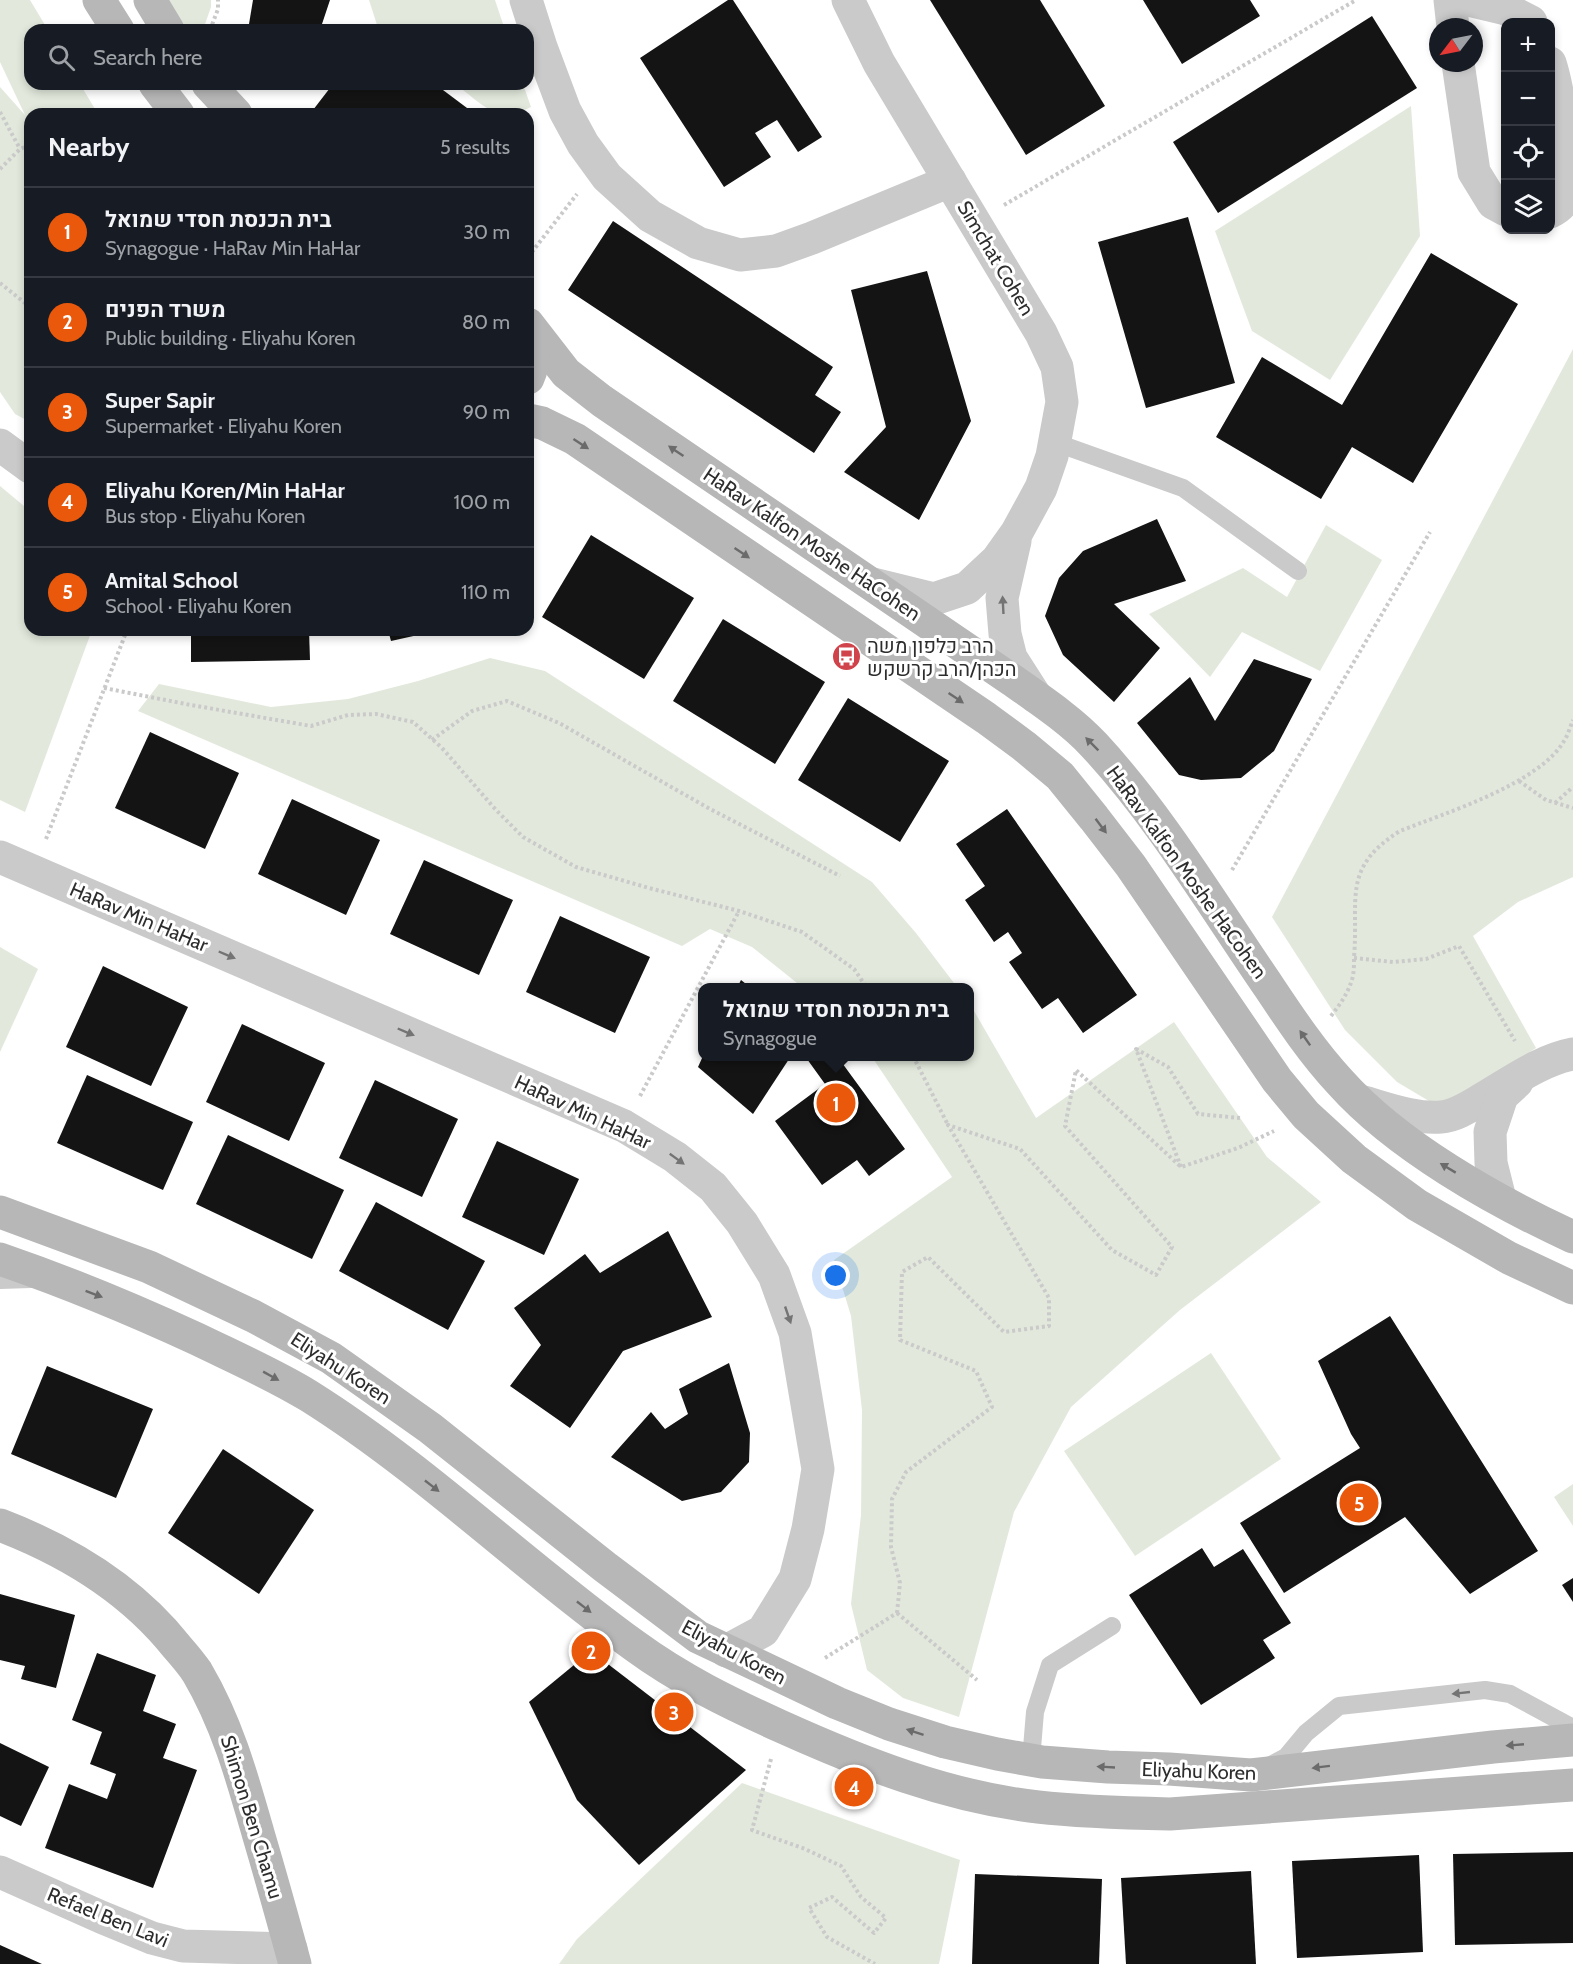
<!DOCTYPE html>
<meta charset="utf-8">
<style>
:root{--surface:#171b24;--page:#242831;--text:#f1f3f6;--muted:#9ea1a6;--line:#363941;--accent:#ea580c}
body{margin:0;font-family:Cabin,Heebo,sans-serif;background:var(--page);color:var(--text)}
.controls{position:absolute;right:18px;top:18px;display:grid;overflow:hidden;border-radius:12px;box-shadow:0 3px 9px #0003}
.controls button{width:54px;height:54px;display:grid;place-items:center;padding:0;border:0;border-bottom:2px solid var(--line);background:var(--surface);color:var(--text);font:30px sans-serif}
.compass{position:absolute;left:1429px;top:18px;width:54px;height:54px;border-radius:50%;background:var(--surface);box-shadow:0 3px 9px #0003;rotate:238deg}
.you{position:absolute;left:836px;top:1276px;width:21px;height:21px;margin:-15px;border:4px solid #fff;border-radius:50%;background:#1a73e8;box-shadow:0 0 0 9px #1a73e833}
.badge{display:grid;place-items:center;width:39px;height:39px;border-radius:50%;background:var(--accent);color:#fff;font-size:20px;font-weight:700}
.pin{position:absolute;translate:-50% -50%;border:3px solid #fff;box-shadow:0 2px 6px #0006}
.popup{position:absolute;left:698px;top:983px;width:276px;height:78px;box-sizing:border-box;display:grid;place-content:center;border-radius:12px;background:var(--surface);filter:drop-shadow(0 2px 4px #0005);font-size:20px;white-space:nowrap;color:var(--muted)}
.popup b{font-size:22px;color:var(--text)}
.popup::after{content:'';position:absolute;left:50%;top:100%;margin-left:-12px;border:12px solid transparent;border-top-color:var(--surface)}
.list{margin:0;padding:0;list-style:none}
h2{display:flex;justify-content:space-between;align-items:center;height:78px;margin:0;padding:0 24px;font-size:26px}
h2 small{font-size:20px;font-weight:400;color:var(--muted)}
.list li{display:grid;grid-template-columns:39px 1fr auto;gap:18px;align-items:center;box-sizing:border-box;height:90px;padding:0 24px;border-top:2px solid var(--line)}
.list b{display:block;font-size:22px;white-space:nowrap}
.list p{margin:0;font-size:20px;white-space:nowrap;color:var(--muted)}
.list em{font-size:20px;font-style:normal;color:var(--muted)}
.icon{flex:none;width:33px;height:33px;fill:none;stroke:currentColor;stroke-width:2;stroke-linecap:round;stroke-linejoin:round}
.map{position:relative;flex:none;width:1573px;height:1964px;overflow:hidden}
.search{position:absolute;background:var(--surface);box-shadow:0 3px 9px #0003;left:24px;top:24px;width:510px;height:66px;display:flex;align-items:center;gap:15px;box-sizing:border-box;padding:0 21px;border-radius:18px;color:var(--muted);font-size:22px}
.panel{position:absolute;background:var(--surface);box-shadow:0 3px 9px #0003;left:24px;top:108px;width:510px;height:528px;border-radius:18px}
.map>svg:first-child{display:block}
.green{fill:#e2e9dc}
.building{fill:#141414}
.lines{fill:none;stroke-linecap:round;stroke-linejoin:round}
.path{stroke:#cacaca;stroke-width:4;stroke-dasharray:3 3;stroke-linecap:butt}
.lane{stroke:#cacaca;stroke-width:18}
.street{stroke:#cacaca;stroke-width:33}
.secondary{stroke:#b7b7b7;stroke-width:33}
.oneway{fill:#6b6b6b}
.oneway2{fill:#747474}
.labels{text-anchor:middle;stroke-width:6;stroke-linejoin:round;paint-order:stroke}
.street-label{font-size:20px;fill:#2d2d2d;stroke:#fff}
.poi-label{font-size:20px;fill:#2d2d2d;stroke:#fff;text-anchor:start}
</style>
<div class="map">
<svg width="1573" height="1964" viewBox="0 0 1573 1964">
<rect width="100%" height="100%" fill="#fff"/>
<g class="green">
<polygon points="0,0 30,0 48,30 30,30 30,84 80,84 98,114 30,114 30,118 28,118 30,119 30,422 15,414 0,392 0,87 25,115 0,62"/>
<polygon points="159,0 211,0 211,7 203,30 178,30"/>
<polygon points="369,0 495,0 505,30 381,30 378,28"/>
<path d="M455 84H523L531 107C496 125 483 104 455 84Z"/>
<polygon points="1411,106 1420,236 1330,380 1252,331 1215,231"/>
<polygon points="1573,349 1573,877 1518,902 1473,936 1536,1048 1452,1104 1434,1104 1397,1082 1345,1030 1272,917"/>
<polygon points="0,486 30,511 30,630 92,630 25,812 0,800"/>
<polygon points="1326,525 1382,560 1320,671 1242,632 1210,677 1149,614 1243,568 1287,597"/>
<polygon points="490,658 545,671 872,882 916,933 957,987 802,987 752,947 710,929 682,946 138,711 159,684 271,707 348,699 418,681"/>
<polygon points="0,947 38,969 0,1052"/>
<polygon points="970,1004 1036,1118 1174,1022 1267,1157 1321,1202 1180,1310 1071,1407 1014,1512 959,1717 903,1698 867,1670 851,1604 861,1515 862,1410 851,1316 834,1260 952,1177 872,1057 970,1056"/>
<polygon points="1211,1353 1281,1459 1135,1556 1064,1451"/>
<polygon points="1573,1484 1573,1526 1554,1497"/>
<polygon points="742,1783 960,1860 939,1964 559,1964 577,1939"/>
</g>
<g class="building">
<polygon points="253,0 330,0 320,30 248,30"/>
<polygon points="728,0 733,0 822,137 798,152 777,120 755,133 771,157 724,187 640,58"/>
<polygon points="930,0 1040,0 1105,106 1026,155"/>
<polygon points="1143,0 1250,0 1260,16 1182,64"/>
<polygon points="1372,16 1417,88 1218,213 1173,142"/>
<polygon points="333,84 435,84 475,114 317,114 313,110"/>
<polygon points="1188,217 1235,383 1146,408 1098,242"/>
<polygon points="613,221 833,367 815,395 841,412 814,453 568,290"/>
<polygon points="1431,253 1518,304 1413,483 1352,447 1321,499 1216,437 1262,357 1342,405"/>
<polygon points="927,271 971,421 919,520 844,472 886,427 851,290"/>
<polygon points="1157,519 1186,581 1114,604 1160,648 1114,702 1063,655 1045,616 1059,578 1083,551"/>
<polygon points="591,535 694,598 644,679 542,617"/>
<polygon points="723,619 825,682 775,764 673,701"/>
<polygon points="191,630 309,630 310,660 191,662"/>
<polygon points="388,630 435,630 436,631 391,641"/>
<polygon points="1254,659 1312,679 1274,751 1241,778 1201,780 1179,775 1137,723 1190,677 1215,721"/>
<polygon points="848,698 949,761 900,842 798,780"/>
<polygon points="150,732 239,773 205,849 115,808"/>
<polygon points="292,799 380,840 346,915 258,874"/>
<polygon points="1007,809 1137,995 1083,1033 1058,998 1042,1009 1009,962 1022,953 1008,932 994,942 965,900 985,886 956,844"/>
<polygon points="424,860 513,900 479,975 390,934"/>
<polygon points="560,916 650,957 615,1033 526,992"/>
<polygon points="103,966 188,1007 151,1086 66,1047"/>
<polygon points="741,980 751,988 737,988"/>
<polygon points="242,1024 325,1063 289,1141 206,1102"/>
<polygon points="703,1056 791,1056 753,1114 698,1067"/>
<polygon points="810,1056 837,1056 905,1149 869,1176 857,1160 822,1185 775,1121 825,1084 807,1059"/>
<polygon points="87,1075 193,1122 163,1190 57,1143"/>
<polygon points="375,1080 458,1119 422,1197 339,1158"/>
<polygon points="228,1135 344,1190 312,1259 196,1204"/>
<polygon points="497,1141 579,1179 544,1255 462,1217"/>
<polygon points="376,1202 485,1261 448,1330 339,1271"/>
<polygon points="668,1231 712,1317 623,1351 570,1428 510,1386 541,1345 514,1308 585,1254 600,1273"/>
<polygon points="1390,1316 1538,1551 1470,1594 1405,1517 1284,1593 1240,1523 1360,1448 1351,1434 1318,1361"/>
<polygon points="729,1363 750,1433 749,1462 721,1492 682,1501 611,1457 651,1412 665,1429 688,1414 679,1389"/>
<polygon points="47,1366 153,1409 116,1498 11,1454"/>
<polygon points="223,1449 314,1510 259,1594 168,1533"/>
<polygon points="1202,1548 1214,1567 1243,1549 1291,1623 1263,1640 1275,1658 1201,1705 1129,1595"/>
<polygon points="1573,1578 1573,1602 1562,1585"/>
<polygon points="0,1594 75,1615 56,1688 21,1679 25,1666 0,1660"/>
<polygon points="591,1651 746,1770 639,1865 577,1800 529,1702"/>
<polygon points="97,1653 156,1675 143,1711 176,1724 163,1758 197,1770 153,1888 45,1848 69,1784 107,1799 116,1774 90,1764 102,1732 72,1720"/>
<polygon points="0,1743 49,1767 21,1826 0,1816"/>
<polygon points="1573,1852 1573,1943 1455,1945 1453,1854"/>
<polygon points="1419,1855 1423,1952 1297,1958 1292,1861"/>
<polygon points="1251,1871 1256,1964 1126,1964 1121,1878"/>
<polygon points="975,1874 1102,1879 1099,1964 972,1964"/>
<polygon points="0,1945 42,1964 0,1964"/>
</g>
<g class="lines">
<g class="path">
<polyline points="210,30 218,9 218,0"/>
<polyline points="0,112 20,149"/>
<polyline points="0,169 20,149 30,145"/>
<polyline points="1004,205 1356,0"/>
<polyline points="528,257 577,194"/>
<polyline points="0,283 30,307"/>
<polyline points="104,688 191,705 311,726 348,715 376,714 413,722 442,748 496,810 523,837 576,867 649,888 739,911 802,932 854,969 867,988"/>
<polyline points="432,740 472,711 507,701 559,723 710,809 840,876"/>
<polyline points="1519,781 1546,800 1573,808"/>
<polyline points="1555,803 1573,787"/>
<polyline points="46,839 127,630"/>
<polyline points="1232,870 1430,532"/>
<polyline points="1354,958 1393,962 1426,959 1459,946 1515,1041"/>
<path d="M1331 1016C1341 1003 1349 992 1353 976 1354 970 1354 963 1354 957 1359 899 1341 868 1400 831 1445 813 1539 784 1564 741 1568 735 1570 727 1573 720"/>
<polyline points="913,1056 948,1125"/>
<polyline points="640,1096 739,911"/>
<polyline points="1181,1167 1136,1049 1168,1067 1198,1114 1240,1118"/>
<polyline points="897,1613 900,1583 891,1547 892,1499 906,1472 992,1407 976,1371 900,1340 902,1272 928,1257 1004,1332 1049,1326 1049,1298 948,1125 1020,1149 1112,1250 1156,1275 1172,1247 1065,1126 1076,1070 1181,1167 1238,1148 1274,1131"/>
<polyline points="897,1613 977,1680"/>
<polyline points="825,1658 897,1613"/>
<polyline points="771,1759 752,1830 805,1849 841,1866 861,1897 886,1918 874,1933 832,1897 809,1908 827,1937 875,1964"/>
</g>
<g class="lane">
<polyline points="1054,442 1183,488 1298,571"/>
<polyline points="0,1280 31,1279"/>
<polyline points="1031,1760 1035,1712 1050,1665 1112,1626"/>
<polyline points="1269,1766 1286,1757 1306,1733 1339,1706 1485,1690 1510,1694 1573,1728"/>
</g>
<g class="street">
<polyline points="526,0 541,47 565,111 583,144 607,177 650,216 698,243 740,255 776,251 812,238 950,181"/>
<polyline points="848,0 879,63 1041,333 1057,367 1062,402 1052,456 1041,488 1017,532 997,560 967,588 934,599 873,584"/>
<polyline points="1450,0 1453,27"/>
<polyline points="1468,0 1506,9 1531,22"/>
<polyline points="1458,63 1474,172 1493,203 1506,210"/>
<path d="M1550 63C1559 92 1573 178 1561 204 1559 207 1554 210 1550 212"/>
<polyline points="0,445 30,467"/>
<polyline points="1015,541 1002,598 1005,634 1011,658 1036,697"/>
<polyline points="0,857 624,1126 675,1157 713,1187 742,1223 774,1275 795,1333 818,1469 808,1529 795,1579 763,1631 726,1651"/>
<path d="M1360 1101C1386 1108 1413 1119 1441 1117 1457 1116 1473 1104 1487 1096 1514 1080 1542 1060 1573 1054"/>
<polyline points="1500,1199 1491,1163 1490,1132 1502,1096 1517,1082"/>
<polyline points="0,1872 101,1917 152,1938 183,1946 291,1949"/>
</g>
<g class="secondary">
<polyline points="99,0 118,30"/>
<polyline points="150,0 168,30"/>
<polyline points="155,84 178,114"/>
<polyline points="208,84 236,114"/>
<path d="M528 324 566 373 602 401 1012 680C1039 699 1072 721 1094 745 1160 816 1214 907 1269 987 1291 1020 1313 1053 1340 1082 1397 1146 1495 1201 1573 1237"/>
<path d="M528 326C535 344 536 360 528 378"/>
<polyline points="528,420 542,423 575,439 986,718 1024,746 1060,776 1094,818 1131,866 1277,1080 1306,1115 1354,1159 1417,1205 1509,1258 1573,1288"/>
<polyline points="0,1212 149,1267 253,1316 331,1358 430,1428 605,1567 698,1637 837,1703 889,1724 945,1742 997,1754 1042,1762 1108,1767 1169,1769 1251,1775 1493,1747 1573,1740"/>
<path d="M0 1259C67 1282 132 1309 197 1339 234 1357 273 1374 309 1396 425 1469 524 1566 635 1646 680 1679 729 1703 780 1726 862 1763 948 1797 1038 1807 1082 1812 1126 1813 1170 1814L1573 1785"/>
<path d="M0 1525C68 1551 131 1589 177 1647 184 1655 191 1663 197 1672 227 1723 242 1777 258 1833 271 1877 283 1920 295 1964"/>
</g>
</g>
<defs><path id="oneway-solid" d="M-6-.8H1V-3.2L6.5 0L1 3.2V.8H-6Z" transform="scale(1.5)"/></defs>
<g class="oneway">
<use href="#oneway-solid" transform="translate(581 444) rotate(33)"/>
<use href="#oneway-solid" transform="translate(676 451) rotate(-146)"/>
<use href="#oneway-solid" transform="translate(742 553) rotate(34)"/>
<use href="#oneway-solid" transform="translate(956 698) rotate(34)"/>
<use href="#oneway-solid" transform="translate(1092 744) rotate(-135)"/>
<use href="#oneway-solid" transform="translate(1101 826) rotate(53)"/>
<use href="#oneway-solid" transform="translate(1305 1038) rotate(-125)"/>
<use href="#oneway-solid" transform="translate(1448 1168) rotate(-149)"/>
<use href="#oneway-solid" transform="translate(94 1294) rotate(21)"/>
<use href="#oneway-solid" transform="translate(271 1376) rotate(29)"/>
<use href="#oneway-solid" transform="translate(432 1486) rotate(38)"/>
<use href="#oneway-solid" transform="translate(584 1607) rotate(38)"/>
<use href="#oneway-solid" transform="translate(915 1732) rotate(-162)"/>
<use href="#oneway-solid" transform="translate(1515 1745) rotate(175)"/>
<use href="#oneway-solid" transform="translate(1106 1767) rotate(-177)"/>
<use href="#oneway-solid" transform="translate(1321 1767) rotate(173)"/>
</g>
<g class="oneway2">
<use href="#oneway-solid" transform="translate(1003 605) rotate(-93)"/>
<use href="#oneway-solid" transform="translate(227 955) rotate(23)"/>
<use href="#oneway-solid" transform="translate(406 1032) rotate(23)"/>
<use href="#oneway-solid" transform="translate(677 1159) rotate(36)"/>
<use href="#oneway-solid" transform="translate(788 1315) rotate(71)"/>
<use href="#oneway-solid" transform="translate(1461 1693) rotate(174)"/>
</g>
<defs>
<symbol id="bus-disc" viewBox="-11 -11 22 22"><circle r="9.5" fill="#d0434a" stroke="#fff"/><path d="M-5-6H5V4H4V6H2V4H-2V6H-4V4H-5ZM-3.5-4V0h7V-4ZM-3.5 1.2v1.5H-2V1.2ZM2 1.2v1.5H3.5V1.2Z" fill="#fff"/></symbol>
</defs>
<g fill-rule="evenodd">
<use href="#bus-disc" x="830" y="640" width="33" height="33"/>
</g>
<g class="labels">
<g class="street-label">
<text transform="translate(996 258) rotate(59)" y="7">Simchat Cohen</text>
<text transform="translate(812 544) rotate(34)" y="7">HaRav Kalfon Moshe HaCohen</text>
<text transform="translate(1187 872) rotate(54)" y="7">HaRav Kalfon Moshe HaCohen</text>
<text transform="translate(139 917) rotate(23)" y="7">HaRav Min HaHar</text>
<text transform="translate(583 1112) rotate(25)" y="7">HaRav Min HaHar</text>
<text transform="translate(341 1368) rotate(33)" y="7">Eliyahu Koren</text>
<text transform="translate(734 1652) rotate(28)" y="7">Eliyahu Koren</text>
<text transform="translate(1199 1771) rotate(2)" y="7">Eliyahu Koren</text>
<text transform="translate(252 1817) rotate(73)" y="7">Shimon Ben Chamu</text>
<text transform="translate(108 1917) rotate(22)" y="7">Refael Ben Lavi</text>
</g>
<g class="poi-label">
<text x="867" y="653">הרב כלפון משה<tspan x="867" dy="23">הכהן/הרב קרשקש</tspan></text>
</g>
</g>
</svg>
<div class="controls">
<button>+</button>
<button>−</button>
<button><svg class="icon" aria-label="locate" viewBox="0 0 24 24"><circle cx="12" cy="12" r="6"/><path d="M12 2v4M12 18v4M2 12h4M18 12h4"/></svg></button>
<button><svg class="icon" aria-label="layers" viewBox="0 0 24 24"><path d="M12 4l9 5-9 5-9-5zM3 14l9 5 9-5"/></svg></button>
</div>
<svg class="compass" viewBox="-18 -18 36 36"><path d="M0-13l5 13h-10z" fill="#e53935"/><path d="M0 13l5-13h-10z" fill="#9ea1a6"/></svg>
<div class="you"></div>
<div class="pin badge" style="left:836px;top:1103px">1</div>
<div class="popup"><b>בית הכנסת חסדי שמואל</b>Synagogue</div>
<div class="pin badge" style="left:591px;top:1651px">2</div>
<div class="pin badge" style="left:674px;top:1712px">3</div>
<div class="pin badge" style="left:854px;top:1787px">4</div>
<div class="pin badge" style="left:1359px;top:1503px">5</div>
<div class="search"><svg class="icon" aria-label="search" viewBox="0 0 24 24"><circle cx="10" cy="10" r="6"/><path d="M15 15l6 6"/></svg>Search here</div>
<section class="panel">
<h2>Nearby<small>5 results</small></h2>
<ul class="list">
<li><span class="badge">1</span><div><b>בית הכנסת חסדי שמואל</b><p>Synagogue · HaRav Min HaHar</p></div><em>30 m</em></li>
<li><span class="badge">2</span><div><b>משרד הפנים</b><p>Public building · Eliyahu Koren</p></div><em>80 m</em></li>
<li><span class="badge">3</span><div><b>Super Sapir</b><p>Supermarket · Eliyahu Koren</p></div><em>90 m</em></li>
<li><span class="badge">4</span><div><b>Eliyahu Koren/Min HaHar</b><p>Bus stop · Eliyahu Koren</p></div><em>100 m</em></li>
<li><span class="badge">5</span><div><b>Amital School</b><p>School · Eliyahu Koren</p></div><em>110 m</em></li>
</ul>
</section>
</div>
